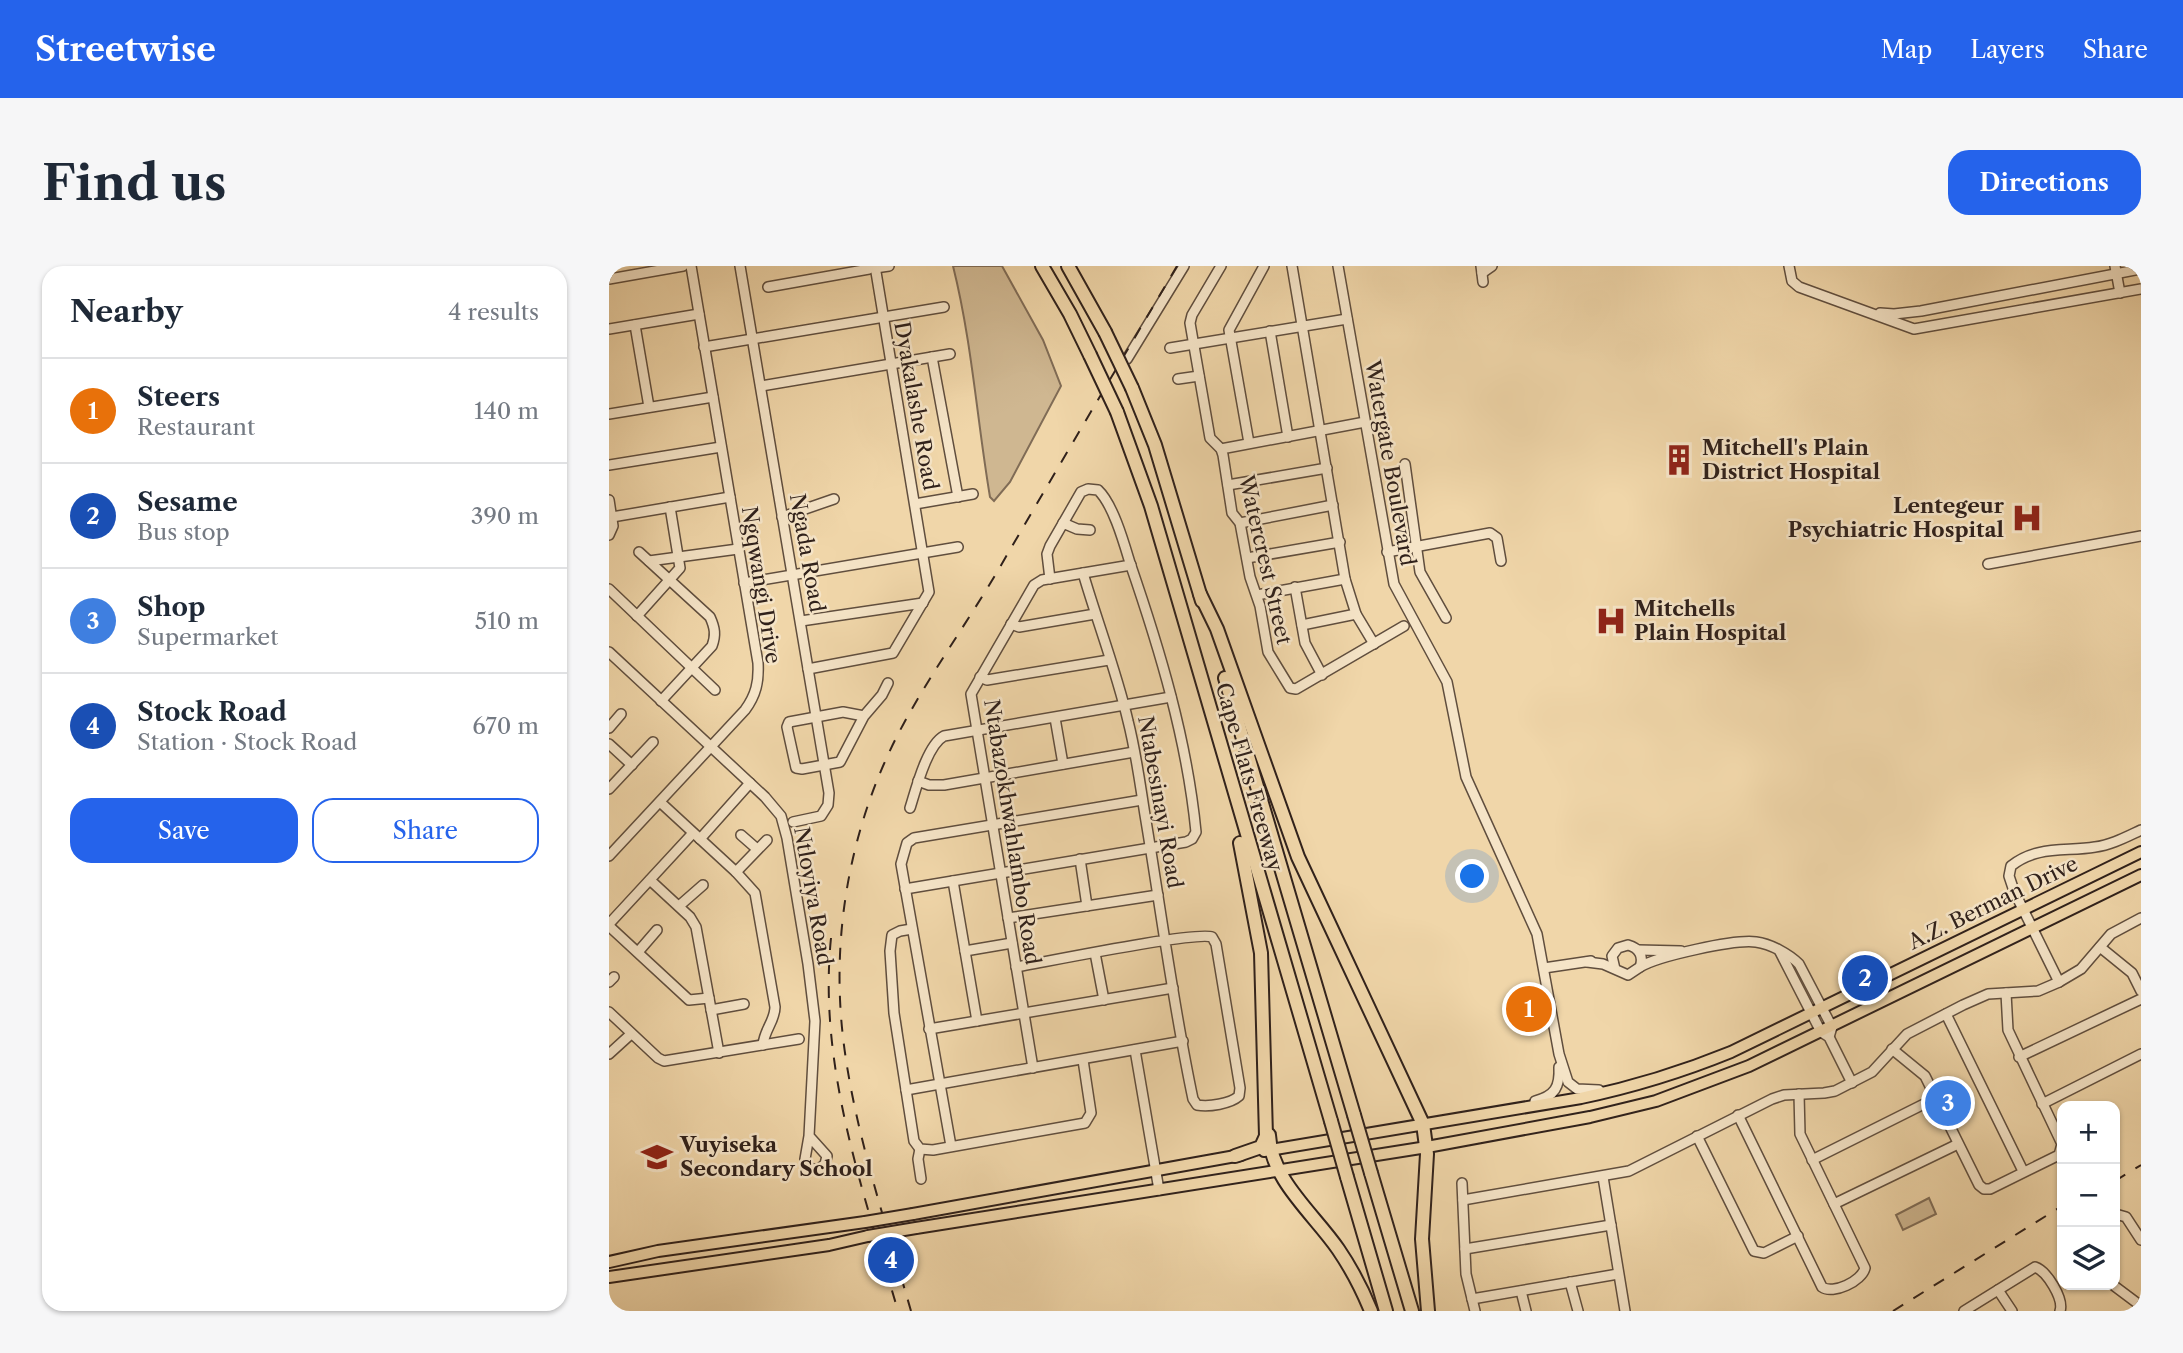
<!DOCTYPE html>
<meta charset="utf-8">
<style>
:root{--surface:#fff;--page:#f6f6f7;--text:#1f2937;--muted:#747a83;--line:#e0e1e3;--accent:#2563eb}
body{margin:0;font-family:"Libre Caslon Text",serif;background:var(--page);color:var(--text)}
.controls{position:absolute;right:21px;bottom:21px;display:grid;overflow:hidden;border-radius:14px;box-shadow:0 2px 5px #0004}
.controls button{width:63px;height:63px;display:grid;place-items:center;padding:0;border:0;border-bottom:2px solid var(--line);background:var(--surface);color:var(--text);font:35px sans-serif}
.you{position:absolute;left:864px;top:611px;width:24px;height:24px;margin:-18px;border:5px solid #fff;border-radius:50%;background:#1a73e8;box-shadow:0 0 0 10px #1a73e833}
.badge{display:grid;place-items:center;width:46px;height:46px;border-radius:50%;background:var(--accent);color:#fff;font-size:23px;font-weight:700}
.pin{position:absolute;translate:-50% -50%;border:4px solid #fff;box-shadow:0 2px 7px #0006}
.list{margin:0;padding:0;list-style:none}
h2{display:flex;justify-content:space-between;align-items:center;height:91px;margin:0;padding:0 28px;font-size:30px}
h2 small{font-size:23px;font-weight:400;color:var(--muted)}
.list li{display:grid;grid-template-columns:46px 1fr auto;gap:21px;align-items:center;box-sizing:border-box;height:105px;padding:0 28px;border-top:2px solid var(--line)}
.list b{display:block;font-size:26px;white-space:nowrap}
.list p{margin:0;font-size:23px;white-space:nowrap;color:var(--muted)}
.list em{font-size:23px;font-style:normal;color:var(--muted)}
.actions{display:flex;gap:14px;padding:21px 28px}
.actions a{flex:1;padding:16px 0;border:2px solid var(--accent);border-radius:21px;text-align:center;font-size:24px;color:var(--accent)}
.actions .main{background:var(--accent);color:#fff}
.icon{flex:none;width:38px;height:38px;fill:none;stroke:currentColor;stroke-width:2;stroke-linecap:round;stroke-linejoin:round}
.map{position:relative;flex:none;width:1532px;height:1045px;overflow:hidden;border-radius:21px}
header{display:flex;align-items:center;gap:42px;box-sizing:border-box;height:98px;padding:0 35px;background:var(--accent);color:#fff}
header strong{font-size:33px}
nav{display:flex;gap:38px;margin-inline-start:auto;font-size:24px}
.intro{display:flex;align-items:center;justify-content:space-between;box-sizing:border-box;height:168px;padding:0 42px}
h1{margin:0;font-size:49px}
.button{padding:18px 32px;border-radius:21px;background:var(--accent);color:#fff;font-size:24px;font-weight:700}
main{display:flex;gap:42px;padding:0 42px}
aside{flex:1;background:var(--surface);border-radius:21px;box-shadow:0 2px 5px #0004}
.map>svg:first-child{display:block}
.green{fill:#cfb791;stroke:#806c56;stroke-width:2}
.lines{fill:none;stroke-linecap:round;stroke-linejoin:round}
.minor-casing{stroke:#604e3e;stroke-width:12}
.major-casing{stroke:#30211b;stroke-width:14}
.highway-casing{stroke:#30211b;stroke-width:16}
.minor{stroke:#f5e4c7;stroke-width:9}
.major{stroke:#f0d6a9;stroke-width:10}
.highway{stroke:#f0d6a9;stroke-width:12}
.rail{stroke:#30211b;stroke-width:2;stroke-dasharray:12 12;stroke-linecap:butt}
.major-bridge-casing{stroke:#30211b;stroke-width:14;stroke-linecap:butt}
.highway-bridge-casing{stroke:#30211b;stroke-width:16;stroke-linecap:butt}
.major-bridge{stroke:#f0d6a9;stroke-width:10}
.highway-bridge{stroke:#f0d6a9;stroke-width:12}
.labels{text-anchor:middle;stroke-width:5;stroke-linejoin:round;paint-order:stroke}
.street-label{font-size:21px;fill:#30211b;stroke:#f5e4c7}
.poi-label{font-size:21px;font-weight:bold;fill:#30211b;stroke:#f5e4c7;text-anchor:start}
</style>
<header>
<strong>Streetwise</strong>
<nav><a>Map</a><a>Layers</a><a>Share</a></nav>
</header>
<div class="intro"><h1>Find us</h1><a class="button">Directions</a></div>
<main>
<aside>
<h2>Nearby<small>4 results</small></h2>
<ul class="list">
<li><span class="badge" style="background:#e8710a">1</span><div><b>Steers</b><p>Restaurant</p></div><em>140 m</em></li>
<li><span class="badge" style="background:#1a4fb4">2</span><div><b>Sesame</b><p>Bus stop</p></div><em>390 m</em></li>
<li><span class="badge" style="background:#3f7fe0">3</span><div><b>Shop</b><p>Supermarket</p></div><em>510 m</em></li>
<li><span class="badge" style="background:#1a4fb4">4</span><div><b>Stock Road</b><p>Station · Stock Road</p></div><em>670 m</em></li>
</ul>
<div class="actions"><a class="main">Save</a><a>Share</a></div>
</aside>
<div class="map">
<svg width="1532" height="1045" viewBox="0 0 1532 1045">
<rect width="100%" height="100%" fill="#f0d6a9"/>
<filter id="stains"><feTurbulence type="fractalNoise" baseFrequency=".00286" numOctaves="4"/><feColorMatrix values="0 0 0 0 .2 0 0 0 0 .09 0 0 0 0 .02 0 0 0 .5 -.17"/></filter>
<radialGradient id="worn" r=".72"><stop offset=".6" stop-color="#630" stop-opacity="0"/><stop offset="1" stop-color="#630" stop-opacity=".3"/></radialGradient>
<g class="green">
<path d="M344 0H393L434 74 452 120 401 216 385 235 381 231C368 154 363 76 344 0Z"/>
<polygon points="1320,932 1327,948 1294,964 1287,949"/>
</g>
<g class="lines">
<defs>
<g id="minor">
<polyline points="131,0 220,527 219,539 212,550 184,556"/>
<polyline points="612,0 583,49 581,57 601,172 612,183 614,189 623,247 631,257 641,311 651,340 659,386 681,422 687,423 795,360"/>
<polyline points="683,0 736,313 747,348 765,378"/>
<polyline points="729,0 785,318 838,416 857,511 928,668 950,788 959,816 968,823 990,824"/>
<polyline points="872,0 874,16"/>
<polyline points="1180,0 1183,15 1190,21 1305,63 1532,23"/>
<polyline points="1506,0 1511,27"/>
<polyline points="266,2 280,0"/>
<polyline points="873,7 883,0"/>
<polyline points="0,13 74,0"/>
<polyline points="159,21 260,3"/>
<polyline points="1271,47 1285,48 1312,45 1532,3"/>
<polyline points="26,59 40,141"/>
<polyline points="0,63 90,48"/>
<polyline points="661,65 679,171"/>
<polyline points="95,81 335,41"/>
<polyline points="561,82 738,53"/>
<polyline points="323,91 349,231"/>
<polyline points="518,93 575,0"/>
<polyline points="569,113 590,110"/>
<polyline points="152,120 341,88"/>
<polyline points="0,148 104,131"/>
<polyline points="640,177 620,64 655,0"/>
<polyline points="612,183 756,156"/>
<polyline points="796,198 811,306 837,352"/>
<polyline points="0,199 112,181"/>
<polyline points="619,219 718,202"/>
<polyline points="0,234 4,260 0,269"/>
<polyline points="306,238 364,228"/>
<polyline points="3,251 121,231"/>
<polyline points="173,251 225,233"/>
<polyline points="454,257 468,263 481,264"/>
<polyline points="631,257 724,239"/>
<path d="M30 286 101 351C106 362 107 369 103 380L52 435"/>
<polyline points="778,286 881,267 888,272 892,295"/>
<polyline points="638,292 731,276"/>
<polyline points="40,295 129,283"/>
<polyline points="1379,298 1532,270"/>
<polyline points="135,317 349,281"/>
<polyline points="686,321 696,377 713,409"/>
<polyline points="0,323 106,424"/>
<polyline points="648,329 736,313"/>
<polyline points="28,350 71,302 61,241"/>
<polyline points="192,355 314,337"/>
<polyline points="402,358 410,361 486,348"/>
<polyline points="693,359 747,348"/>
<polyline points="0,386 156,531 172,550 178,572 199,698 206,755 200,870 196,893 200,902 209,904 216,898 218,890 200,870"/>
<polyline points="199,403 284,387 320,326 266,0"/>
<polyline points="371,411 378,414 500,394"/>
<polyline points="255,450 234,446 180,456 178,461 187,502 193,503 231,496 255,450 273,429 279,417"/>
<polyline points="446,452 454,498"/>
<polyline points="0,462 12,448"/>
<polyline points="0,478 23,499"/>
<polyline points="309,515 320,519 335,519 525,486"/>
<polyline points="0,523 44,476"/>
<path d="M51 536 127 606 146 627 166 741C166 755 155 764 154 779"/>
<path d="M301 542C307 523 318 479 335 470L562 431"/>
<polyline points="132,569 148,583"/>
<polyline points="91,573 141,517"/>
<path d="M0 590 136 444C147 429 150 416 149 397L82 0"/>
<polyline points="471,593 478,640"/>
<polyline points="127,606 158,574"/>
<polyline points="41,614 81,651 87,661 110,787"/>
<polyline points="344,615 368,755"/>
<path d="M296 623 577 576 583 573 587 566C578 474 551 384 521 297 515 277 504 238 489 224L479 223 472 226 441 280 438 288 441 313"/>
<polyline points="70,640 94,619"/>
<polyline points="399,652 549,629"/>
<polyline points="0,658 84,567"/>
<polyline points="0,660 80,734 100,732"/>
<polyline points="303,663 291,665 283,669 281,685 285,747 305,875 311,883 324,884 476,857 482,847 474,794"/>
<polyline points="1491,681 1523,707 1532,725"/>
<polyline points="1029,684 1072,685"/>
<polyline points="356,685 403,677"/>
<polyline points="29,686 48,664"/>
<polyline points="1171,686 1212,766 1220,771 1243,817"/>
<polyline points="486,687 495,734"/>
<path d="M978 696 994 698 1019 709 1031 701C1035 690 1030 682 1019 679L1009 682 1003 690 1006 703"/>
<path d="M407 701C436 696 587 665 603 671L607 678 631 822 630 830C621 838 600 841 588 839L584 833C564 739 552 644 536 549 531 518 527 486 519 455 508 407 488 355 474 307"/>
<path d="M1031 701C1049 690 1126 673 1147 676 1162 678 1180 688 1190 698L1223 761 1220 771"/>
<polyline points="935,702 982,695"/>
<polyline points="0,716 5,711"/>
<path d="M1450 716 1405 625 1400 610 1402 600C1428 579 1457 586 1486 581 1502 579 1517 571 1532 564"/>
<polyline points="102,744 135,738"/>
<polyline points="0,746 49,792 55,795 190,773"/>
<polyline points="1337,748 1414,905"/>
<polyline points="320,763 564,722"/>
<polyline points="1283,783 1316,810 1370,919 1375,923 1381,923 1450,889 1453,878 1399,764 1397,727"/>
<polyline points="526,784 550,924"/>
<polyline points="0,788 22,768"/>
<polyline points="1410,791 1532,733"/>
<polyline points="424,802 362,428 425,319 433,314 522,299"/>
<polyline points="297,824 574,775"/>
<path d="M926 835C946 830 951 821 950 801"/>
<polyline points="1433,838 1532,788"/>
<path d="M1129 849 1213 1021C1224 1029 1253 1015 1256 1002L1191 868 1190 828"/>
<polyline points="1088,870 1145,985 1155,987 1189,970"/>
<polyline points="342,880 292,598 298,577 305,572 533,534"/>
<polyline points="311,883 309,893 312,913"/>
<polyline points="1203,894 1327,832"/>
<polyline points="994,911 1016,1045"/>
<polyline points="853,917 857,1008 866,1045"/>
<polyline points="854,934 1020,905 1163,833 1175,829 1215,827 1226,825 1263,806 1298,768 1354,739 1379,728 1429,725 1450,716 1472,703 1502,668 1532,652"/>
<polyline points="1225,938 1349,878"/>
<polyline points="1506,951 1510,949 1517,951 1532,974"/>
<polyline points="856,983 1002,959"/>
<polyline points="961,1016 969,1045"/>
<polyline points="1504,1019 1532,1040"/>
<polyline points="1389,1024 1403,1045"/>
<polyline points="912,1025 917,1045"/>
<polyline points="863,1033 1009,1008"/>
<path d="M1355 1045 1426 1001C1438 1005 1455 1033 1451 1045"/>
</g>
<g id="major">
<path d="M655 885 972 832C1024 821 1073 806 1122 786L1532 586"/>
<polyline points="304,948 632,889"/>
<polyline points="307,962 818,881 981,851 1047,835 1140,800 1532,609"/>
<polyline points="0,996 49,985 256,956"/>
<polyline points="0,1011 220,979 259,970"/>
</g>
<g id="highway">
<polyline points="433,0 461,48 481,89"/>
<polyline points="459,0 496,66"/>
<polyline points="523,122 546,179 593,335"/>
<polyline points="508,146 542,240 722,855"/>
<polyline points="591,328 608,363 689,591 814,858 818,888 813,973 819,1045"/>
<polyline points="616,412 745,849"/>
<path d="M660 869C662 914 705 948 729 983 742 1002 753 1023 762 1045"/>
<polyline points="626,890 652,881 657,870 652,687 631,577"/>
<polyline points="762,907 803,1045"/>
<polyline points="738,911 777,1045"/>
</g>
</defs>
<use href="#minor" class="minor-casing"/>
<use href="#major" class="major-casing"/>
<use href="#highway" class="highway-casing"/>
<use href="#minor" class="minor"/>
<use href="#major" class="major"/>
<use href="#highway" class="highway"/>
<g class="rail">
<path d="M222 672C209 800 254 924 289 1045"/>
<polyline points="1506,915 1532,899"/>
<path d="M302 1045C274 947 235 835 231 733 227 638 249 541 295 457 324 404 360 354 391 301 449 201 509 100 568 0"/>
<polyline points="1284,1045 1453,940"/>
</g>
<defs>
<g id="major-bridge">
<polyline points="256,956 304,948"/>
<polyline points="259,970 307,962"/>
</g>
<g id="highway-bridge">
<polyline points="496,66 523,122"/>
<polyline points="481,89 508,146"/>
<polyline points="745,849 762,907"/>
<polyline points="722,855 738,911"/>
</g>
</defs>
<use href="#major-bridge" class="major-bridge-casing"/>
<use href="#highway-bridge" class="highway-bridge-casing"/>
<use href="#major-bridge" class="major-bridge"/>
<use href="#highway-bridge" class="highway-bridge"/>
</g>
<defs>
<symbol id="building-bare" viewBox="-9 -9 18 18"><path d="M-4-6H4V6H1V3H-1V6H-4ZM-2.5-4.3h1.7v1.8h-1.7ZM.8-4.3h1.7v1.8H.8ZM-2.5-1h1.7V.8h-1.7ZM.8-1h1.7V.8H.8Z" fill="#8f2418" stroke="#f5e4c7" stroke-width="2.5" paint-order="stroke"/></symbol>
<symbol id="hospital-bare" viewBox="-9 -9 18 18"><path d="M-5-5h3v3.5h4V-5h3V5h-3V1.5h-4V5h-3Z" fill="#8f2418" stroke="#f5e4c7" stroke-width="2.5" paint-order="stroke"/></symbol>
<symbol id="school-bare" viewBox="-9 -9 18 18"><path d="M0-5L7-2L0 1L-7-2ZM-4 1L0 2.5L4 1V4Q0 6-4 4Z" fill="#8f2418" stroke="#f5e4c7" stroke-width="2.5" paint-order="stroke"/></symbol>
</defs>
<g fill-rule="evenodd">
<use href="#building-bare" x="1048" y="172" width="44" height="44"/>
<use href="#hospital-bare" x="1396" y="230" width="44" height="44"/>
<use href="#hospital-bare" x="980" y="333" width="44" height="44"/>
<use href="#school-bare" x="26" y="869" width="44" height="44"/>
</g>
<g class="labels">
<g class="street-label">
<text transform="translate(307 140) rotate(80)" y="7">Dyakalashe Road</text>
<text transform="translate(781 197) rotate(80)" y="7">Watergate Boulevard</text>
<text transform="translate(198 287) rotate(80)" y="7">Ngada Road</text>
<text transform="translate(656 294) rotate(77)" y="7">Watercrest Street</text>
<text transform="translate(152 319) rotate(81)" y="7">Ngqwangi Drive</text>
<text transform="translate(640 511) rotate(74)" y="7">Cape Flats Freeway</text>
<text transform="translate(551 536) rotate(80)" y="7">Ntabesinayi Road</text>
<text transform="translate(403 566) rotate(81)" y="7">Ntabazokhwahlambo Road</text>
<text transform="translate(204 630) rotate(80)" y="7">Ntloyiya Road</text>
<text transform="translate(1384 637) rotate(-26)" y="7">A.Z. Berman Drive</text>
</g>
<g class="poi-label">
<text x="1093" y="189">Mitchell's Plain<tspan x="1093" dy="24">District Hospital</tspan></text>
<text x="1395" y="247" text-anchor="end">Lentegeur<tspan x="1395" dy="24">Psychiatric Hospital</tspan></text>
<text x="1025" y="350">Mitchells<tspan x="1025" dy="24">Plain Hospital</tspan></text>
<text x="71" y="886">Vuyiseka<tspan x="71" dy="24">Secondary School</tspan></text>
</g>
</g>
<rect width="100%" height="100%" filter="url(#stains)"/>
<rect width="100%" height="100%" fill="url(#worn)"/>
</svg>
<div class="controls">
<button>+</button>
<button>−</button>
<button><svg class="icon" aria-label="layers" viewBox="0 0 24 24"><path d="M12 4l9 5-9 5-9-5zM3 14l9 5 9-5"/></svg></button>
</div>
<div class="you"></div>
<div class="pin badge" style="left:920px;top:743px;background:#e8710a">1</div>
<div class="pin badge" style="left:1256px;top:712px;background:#1a4fb4">2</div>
<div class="pin badge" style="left:1339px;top:837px;background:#3f7fe0">3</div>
<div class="pin badge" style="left:282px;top:994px;background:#1a4fb4">4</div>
</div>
</main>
